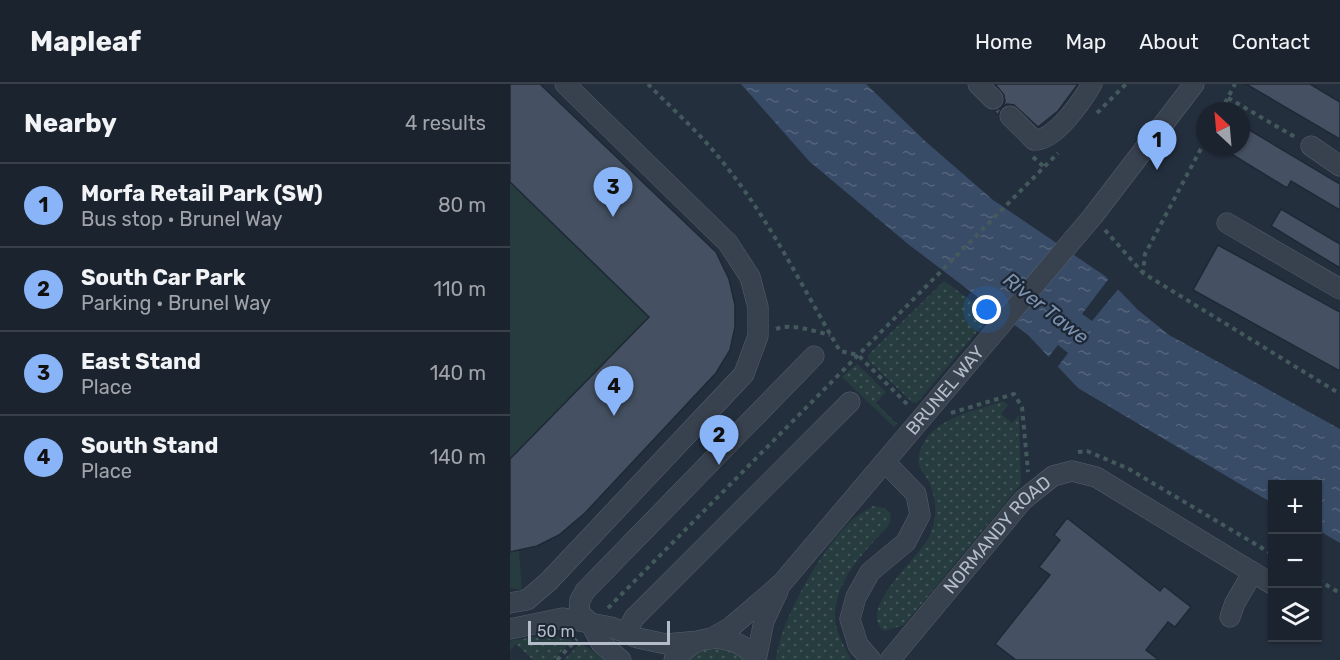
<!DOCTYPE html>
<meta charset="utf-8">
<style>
:root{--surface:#1b232e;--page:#242b36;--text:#f1f3f6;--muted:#a0a4aa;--line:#39404a;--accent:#8ab4f8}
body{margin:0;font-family:Rubik,sans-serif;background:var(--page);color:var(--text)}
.controls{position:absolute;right:18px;bottom:18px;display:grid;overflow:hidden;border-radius:0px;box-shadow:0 2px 4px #0004}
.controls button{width:54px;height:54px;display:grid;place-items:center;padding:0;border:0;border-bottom:2px solid var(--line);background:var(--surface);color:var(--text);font:30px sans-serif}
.compass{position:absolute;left:686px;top:18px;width:54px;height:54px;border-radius:50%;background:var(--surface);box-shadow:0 2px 4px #0004;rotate:334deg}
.scale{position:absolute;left:18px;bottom:15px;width:142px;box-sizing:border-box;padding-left:6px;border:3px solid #b4bcc9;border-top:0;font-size:16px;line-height:21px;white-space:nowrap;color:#b4bcc9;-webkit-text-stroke:4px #1d2633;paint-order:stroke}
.you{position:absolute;left:477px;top:226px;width:21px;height:21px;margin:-15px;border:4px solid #fff;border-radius:50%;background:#1a73e8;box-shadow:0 0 0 9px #1a73e833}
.badge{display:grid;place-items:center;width:39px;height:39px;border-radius:50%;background:var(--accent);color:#111;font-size:20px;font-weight:700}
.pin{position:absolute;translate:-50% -50px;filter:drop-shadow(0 2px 3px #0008)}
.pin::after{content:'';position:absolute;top:32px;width:21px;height:18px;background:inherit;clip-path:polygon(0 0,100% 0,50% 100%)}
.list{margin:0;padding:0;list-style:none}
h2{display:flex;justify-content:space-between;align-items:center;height:78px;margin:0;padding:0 24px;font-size:26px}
h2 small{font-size:20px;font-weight:400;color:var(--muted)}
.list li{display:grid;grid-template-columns:39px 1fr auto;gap:18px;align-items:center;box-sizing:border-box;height:84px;padding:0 24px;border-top:2px solid var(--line)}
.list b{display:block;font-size:22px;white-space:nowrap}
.list p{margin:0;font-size:20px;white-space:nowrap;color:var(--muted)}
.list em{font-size:20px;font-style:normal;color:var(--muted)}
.icon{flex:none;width:33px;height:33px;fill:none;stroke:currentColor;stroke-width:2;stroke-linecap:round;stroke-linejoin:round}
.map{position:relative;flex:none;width:830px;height:576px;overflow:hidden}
header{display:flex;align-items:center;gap:36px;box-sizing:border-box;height:84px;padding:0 30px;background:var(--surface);border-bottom:2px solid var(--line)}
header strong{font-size:28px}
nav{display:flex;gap:33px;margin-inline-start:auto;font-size:21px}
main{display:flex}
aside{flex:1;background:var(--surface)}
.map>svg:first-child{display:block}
.grass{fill:url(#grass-dots)}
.garden{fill:#263c3f}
.water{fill:url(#water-ripples)}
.pier{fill:#242f3e}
.building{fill:#455162;stroke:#1f2835;stroke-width:1.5}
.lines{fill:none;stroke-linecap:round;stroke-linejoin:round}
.minor-casing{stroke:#565f6c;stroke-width:21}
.path{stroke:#44595c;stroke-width:4;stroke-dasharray:4.5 4.5;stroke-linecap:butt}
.minor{stroke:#38414e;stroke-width:20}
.labels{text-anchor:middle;stroke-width:4.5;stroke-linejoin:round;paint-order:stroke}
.street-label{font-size:18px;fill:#b4bcc9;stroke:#1d2633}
.water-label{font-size:20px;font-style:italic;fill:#7c92b1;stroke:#1d2633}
</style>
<header>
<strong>Mapleaf</strong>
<nav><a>Home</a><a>Map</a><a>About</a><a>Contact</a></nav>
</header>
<main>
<aside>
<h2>Nearby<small>4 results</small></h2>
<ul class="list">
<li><span class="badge">1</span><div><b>Morfa Retail Park (SW)</b><p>Bus stop · Brunel Way</p></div><em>80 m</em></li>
<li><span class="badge">2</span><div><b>South Car Park</b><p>Parking · Brunel Way</p></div><em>110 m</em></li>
<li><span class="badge">3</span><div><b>East Stand</b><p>Place</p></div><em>140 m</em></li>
<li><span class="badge">4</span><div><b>South Stand</b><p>Place</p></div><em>140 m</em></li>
</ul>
</aside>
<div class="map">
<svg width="830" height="576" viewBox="0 0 830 576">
<defs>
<pattern id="grass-dots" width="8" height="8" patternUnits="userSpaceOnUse" patternTransform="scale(1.5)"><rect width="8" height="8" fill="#263c3f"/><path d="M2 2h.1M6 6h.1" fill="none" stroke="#435659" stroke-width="1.8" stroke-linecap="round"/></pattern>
<pattern id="water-ripples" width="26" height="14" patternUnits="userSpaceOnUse" patternTransform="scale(1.5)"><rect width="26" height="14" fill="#394c67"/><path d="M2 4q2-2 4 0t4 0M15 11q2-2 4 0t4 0" fill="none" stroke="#53647b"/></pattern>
</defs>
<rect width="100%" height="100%" fill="#242f3e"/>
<g class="grass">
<polygon points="434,197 481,231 411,314 406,319 402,318 359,277 358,271"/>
<polygon points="347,280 376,308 366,319 387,340 384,343 332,293"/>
<path d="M493 317 498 321 491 330 502 339 509 331 511 400 394 541 374 547C346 525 409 474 419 453 428 433 427 415 418 396 415 391 410 385 409 380 407 374 410 368 412 362 425 333 466 327 493 317Z"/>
<path d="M363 422 375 424 380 429 381 436 378 442C355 467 325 496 325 532 325 549 335 562 341 576H266C271 535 311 466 340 438 347 431 356 427 363 422Z"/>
<polygon points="40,550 62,556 43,576 23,576 6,560 0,566 0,557"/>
<polygon points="70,559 97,576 54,576"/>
<polygon points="216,561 237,576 171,576 189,562"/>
</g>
<path class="garden" d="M0 0H30L206 168C218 194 225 213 225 243L75 429C52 448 38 460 9 466L12 506 0 504Z"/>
<polygon class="water" points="231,0 356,0 415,57 483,116 595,192 628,226 659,251 830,345 830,459 808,446 808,400 762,400 762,419 568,304 518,251 398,160 299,77"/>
<g class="pier">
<polygon points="600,193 610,203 582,237 572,230"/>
<polygon points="548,261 558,269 546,285 537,275"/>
</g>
<g class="building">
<polygon points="0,0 30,0 206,168 219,195 225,221 225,243 220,266 206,289 75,429 49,451 27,462 0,468 0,375 139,233 0,98"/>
<polygon points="485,0 568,0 548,27 528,43 504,21 497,20 492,23 488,31 484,27 491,24 495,18 494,11"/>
<polygon points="736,0 800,0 830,18 830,55"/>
<polygon points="731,41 830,100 830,126 781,97 777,104 710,63 731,63"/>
<polygon points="771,125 830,160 830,184 761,142"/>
<polygon points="708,161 830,228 830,287 683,206"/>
<polygon points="557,434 650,507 654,502 681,523 665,543 658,538 636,566 649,576 506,576 485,560 540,491 529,483 550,456 544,451"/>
</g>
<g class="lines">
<defs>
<g id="minor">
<polyline points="468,0 483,15"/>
<path d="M500 32 524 56C545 57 572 17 582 0"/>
<polyline points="801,62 830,82"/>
<polyline points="717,139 830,205"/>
<polyline points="0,519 17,516 39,497 234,290 248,252 248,223 240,193 218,159 55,0"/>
<polyline points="720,533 725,519 743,488"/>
<polyline points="0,545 53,534 101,543 128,554 156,560 189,557"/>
<polyline points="116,549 124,534 340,318"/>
<path id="s1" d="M200 555 221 543 272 499 583 132 684 0"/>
<polyline points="111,576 91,559 81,540 69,528 70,516 75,507 304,272"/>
<path d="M164 576C171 569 177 563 186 558 206 549 235 557 246 576"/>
<polyline points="246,576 254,537 268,507"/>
<polyline points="361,576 348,561 340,535 346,513 360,488 396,458 410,431 406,410 375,378"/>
<path id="s2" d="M380 576 513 416 543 392 562 387 586 393 762 500"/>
</g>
</defs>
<use href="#minor" class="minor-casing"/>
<g class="path">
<path d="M138 0C162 25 189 48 211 76 259 134 292 203 330 267L348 271 399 322"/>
<polyline points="718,14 785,53"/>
<polyline points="711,27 725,0"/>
<polyline points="587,29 616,0"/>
<polyline points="695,57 635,170 633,189 830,310"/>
<polyline points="523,73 534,83"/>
<polyline points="595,146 633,189"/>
<path d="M266 245C282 239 303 247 320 251"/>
<polyline points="441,329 504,310 512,323 518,388"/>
<polyline points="568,368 577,367 619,385 762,470"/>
<polyline points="808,496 830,509"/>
<polyline points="98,524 548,69"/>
<polyline points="47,576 67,555"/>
</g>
<use href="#minor" class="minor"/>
</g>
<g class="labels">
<g class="street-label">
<text dy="6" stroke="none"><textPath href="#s1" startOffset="344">BRUNEL WAY</textPath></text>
<text dy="6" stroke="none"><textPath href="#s2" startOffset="165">NORMANDY ROAD</textPath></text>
</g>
<g class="water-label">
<text transform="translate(536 224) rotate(38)" y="7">River Tawe</text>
</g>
</g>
</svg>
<div class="controls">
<button>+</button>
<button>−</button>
<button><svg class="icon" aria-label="layers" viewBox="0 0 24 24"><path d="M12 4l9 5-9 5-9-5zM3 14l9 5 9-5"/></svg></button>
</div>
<svg class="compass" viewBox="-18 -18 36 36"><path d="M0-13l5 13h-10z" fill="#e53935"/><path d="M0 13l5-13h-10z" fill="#a0a4aa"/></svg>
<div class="scale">50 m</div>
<div class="you"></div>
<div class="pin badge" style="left:647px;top:86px">1</div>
<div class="pin badge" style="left:209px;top:381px">2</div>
<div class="pin badge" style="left:103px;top:133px">3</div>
<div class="pin badge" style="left:104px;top:332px">4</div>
</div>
</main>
